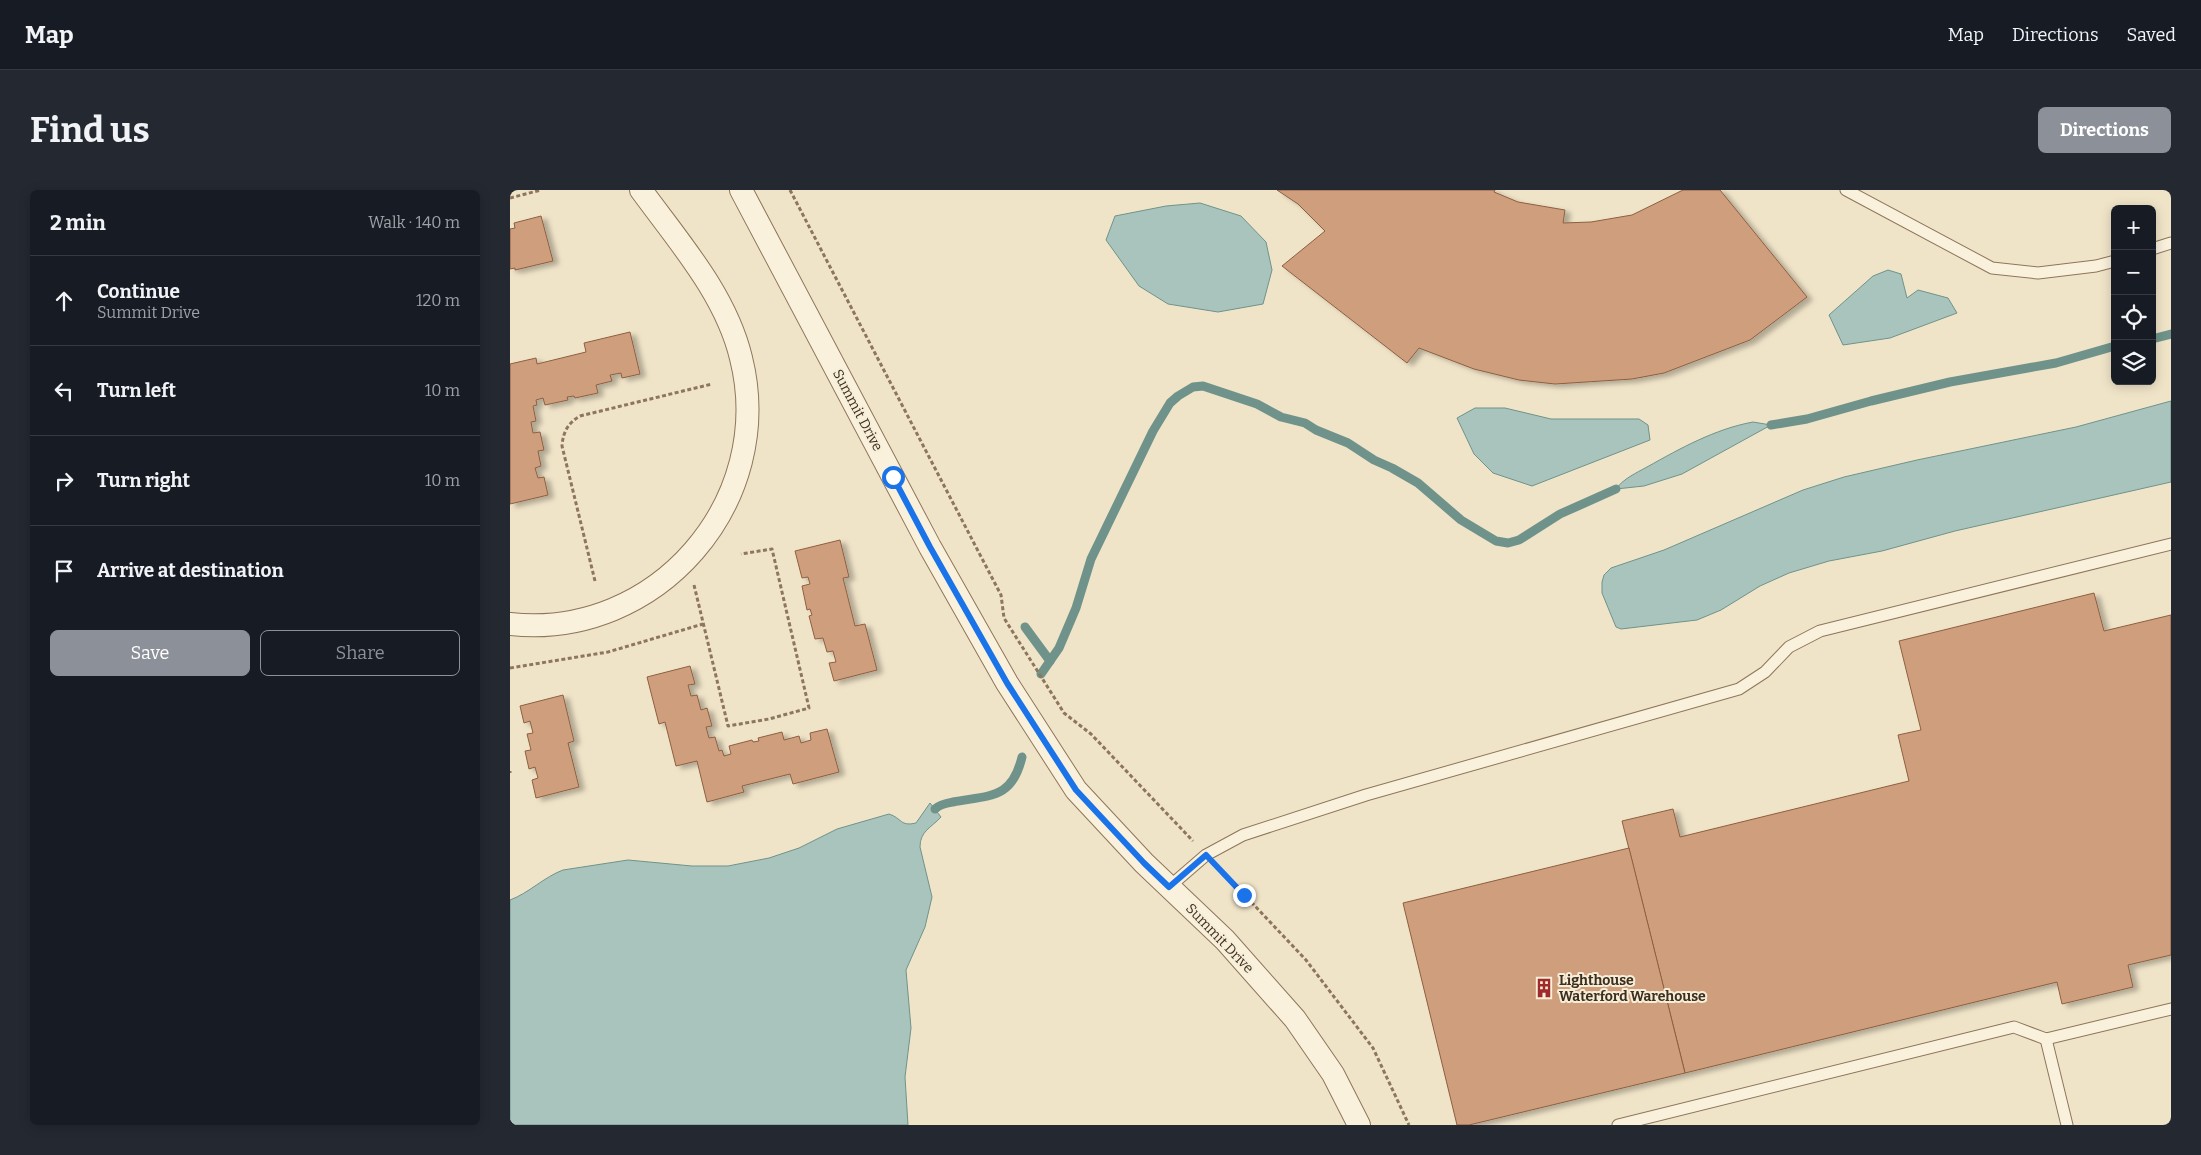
<!DOCTYPE html>
<meta charset="utf-8">
<style>
:root{--surface:#171b24;--page:#242831;--text:#f1f3f6;--muted:#9ea1a6;--line:#363941;--accent:#8c9099}
body{margin:0;font-family:Bitter,serif;background:var(--page);color:var(--text)}
.controls{position:absolute;right:15px;top:15px;display:grid;overflow:hidden;border-radius:8px;box-shadow:0 2px 12px #0003}
.controls button{width:45px;height:45px;display:grid;place-items:center;padding:0;border:0;border-bottom:1px solid var(--line);background:var(--surface);color:var(--text);font:25px sans-serif}
.stop{position:absolute;width:15px;height:15px;margin:-11px;border:4px solid #1a73e8;border-radius:50%;background:#fff}
.stop.end{background:#1a73e8;border-color:#fff;box-shadow:0 1px 5px #0008}
.list{margin:0;padding:0;list-style:none}
h2{display:flex;justify-content:space-between;align-items:center;height:65px;margin:0;padding:0 20px;font-size:21px}
h2 small{font-size:16px;font-weight:400;color:var(--muted)}
.list li{display:grid;grid-template-columns:32px 1fr auto;gap:15px;align-items:center;box-sizing:border-box;height:90px;padding:0 20px;border-top:1px solid var(--line)}
.list b{display:block;font-size:19px;white-space:nowrap}
.list p{margin:0;font-size:16px;white-space:nowrap;color:var(--muted)}
.list em{font-size:16px;font-style:normal;color:var(--muted)}
.actions{display:flex;gap:10px;padding:15px 20px}
.actions a{flex:1;padding:11px 0;border:1px solid var(--accent);border-radius:8px;text-align:center;font-size:18px;color:var(--accent)}
.actions .main{background:var(--accent);color:#fff}
.icon{flex:none;width:28px;height:28px;fill:none;stroke:currentColor;stroke-width:2;stroke-linecap:round;stroke-linejoin:round}
.map{position:relative;flex:none;width:1661px;height:935px;overflow:hidden;border-radius:8px}
header{display:flex;align-items:center;gap:30px;box-sizing:border-box;height:70px;padding:0 25px;background:var(--surface);border-bottom:1px solid var(--line)}
header strong{font-size:24px}
nav{display:flex;gap:28px;margin-inline-start:auto;font-size:18px}
.intro{display:flex;align-items:center;justify-content:space-between;box-sizing:border-box;height:120px;padding:0 30px}
h1{margin:0;font-size:35px}
.button{padding:12px 22px;border-radius:8px;background:var(--accent);color:#fff;font-size:18px;font-weight:700}
main{display:flex;gap:30px;padding:0 30px}
aside{flex:1;background:var(--surface);border-radius:8px;box-shadow:0 2px 12px #0003}
.map>svg:first-child{display:block}
.water{fill:#a9c4bc;stroke:#6f938a}
.lines{fill:none;stroke-linecap:round;stroke-linejoin:round}
.stream{stroke:#6f938a;stroke-width:9}
.building{fill:#cf9f7d;stroke:#8d5f41;filter:url(#shadow)}
.lane-casing{stroke:#8d765c;stroke-width:13}
.street-casing{stroke:#8d765c;stroke-width:24}
.path{stroke:#8d765c;stroke-width:3;stroke-dasharray:4 2.5;stroke-linecap:butt}
.lane{stroke:#faf1dc;stroke-width:11}
.street{stroke:#faf1dc;stroke-width:22}
.route{stroke:#1a73e8;stroke-width:6}
.labels{text-anchor:middle;stroke-width:4;stroke-linejoin:round;paint-order:stroke}
.street-label{font-size:14px;fill:#3d2e20;stroke:#f7eed8}
.poi-label{font-size:14px;font-weight:bold;fill:#3d2e20;stroke:#f7eed8;text-anchor:start}
</style>
<header>
<strong>Map</strong>
<nav><a>Map</a><a>Directions</a><a>Saved</a></nav>
</header>
<div class="intro"><h1>Find us</h1><a class="button">Directions</a></div>
<main>
<aside>
<h2>2 min<small>Walk · 140 m</small></h2>
<ul class="list">
<li><svg class="icon" aria-label="ahead" viewBox="0 0 24 24"><path d="M12 20V5M6 11l6-6 6 6"/></svg><div><b>Continue</b><p>Summit Drive</p></div><em>120 m</em></li>
<li><svg class="icon" aria-label="left" viewBox="0 0 24 24"><path d="M17 20v-9H6M10 6l-5 5 5 5"/></svg><div><b>Turn left</b></div><em>10 m</em></li>
<li><svg class="icon" aria-label="right" viewBox="0 0 24 24"><path d="M7 20v-9h11M14 6l5 5-5 5"/></svg><div><b>Turn right</b></div><em>10 m</em></li>
<li><svg class="icon" aria-label="arrive" viewBox="0 0 24 24"><path d="M6 21V4h12l-3 4 3 4H6"/></svg><div><b>Arrive at destination</b></div></li>
</ul>
<div class="actions"><a class="main">Save</a><a>Share</a></div>
</aside>
<div class="map">
<svg width="1661" height="935" viewBox="0 0 1661 935">
<defs>
<filter id="shadow"><feDropShadow dx="5.5" dy="3" stdDeviation="2.5" flood-color="#0004"/></filter>
</defs>
<rect width="100%" height="100%" fill="#f0e4c8"/>
<g class="water">
<polygon points="690,13 731,26 756,52 762,80 753,114 708,122 658,114 629,96 596,50 605,26 656,16"/>
<polygon points="1378,80 1391,84 1397,108 1408,100 1438,108 1447,123 1380,148 1333,155 1319,125 1363,86"/>
<polygon points="1661,211 1661,292 1445,341 1372,361 1319,371 1279,383 1250,396 1211,420 1187,430 1111,439 1106,437 1092,403 1092,392 1094,385 1101,378 1154,360 1293,300 1334,287 1407,270 1566,237"/>
<polygon points="965,218 995,218 1041,229 1129,229 1138,235 1140,250 1022,296 983,283 964,264 947,228"/>
<path d="M1243 232 1261 235 1172 284 1134 296 1106 299C1113 289 1126 283 1137 277 1171 258 1205 239 1243 232Z"/>
<path d="M420 613 431 627C421 638 410 641 410 657L422 707 415 737 396 780 401 838 395 887 398 935H0V710C19 703 34 687 53 680L118 670 182 676H218L259 668 289 658 327 639 379 624C392 628 390 637 406 633Z"/>
</g>
<g class="lines">
<g class="stream">
<polyline points="1642,149 1661,144"/>
<polyline points="1261,235 1297,229 1361,211 1440,192 1546,173 1605,156"/>
<polyline points="515,437 540,471"/>
<polyline points="531,484 549,458 566,418 581,369 643,241 660,213 668,206 683,197 693,196 747,214 771,227 795,233 806,240 838,253 864,270 882,278 908,293 951,330 986,351 998,353 1009,350 1050,324 1106,299"/>
<path d="M425 619C430 614 437 613 443 612 481 605 502 609 512 567"/>
</g>
</g>
<g class="building">
<polygon points="767,0 985,0 984,2 1008,12 1055,20 1053,33 1081,32 1122,25 1173,0 1210,0 1297,107 1240,150 1154,183 1122,189 1045,194 1009,190 964,179 909,158 897,173 772,76 815,41 788,14"/>
<polygon points="31,26 43,71 5,80 5,78 0,79 0,39 5,38 4,33"/>
<polygon points="120,142 130,184 112,188 111,183 100,185 102,191 86,195 88,203 65,208 64,206 57,207 58,210 35,215 33,208 26,210 27,215 23,216 26,231 21,232 23,243 30,242 34,260 28,261 31,276 25,278 28,288 34,287 38,305 0,314 0,174 26,168 27,174 76,162 74,153"/>
<polygon points="330,350 339,387 333,388 345,436 355,434 367,480 324,491 319,473 326,472 323,461 317,462 313,448 305,449 299,426 302,425 300,419 297,420 292,396 300,394 298,387 292,388 285,361"/>
<polygon points="1584,403 1594,441 1661,425 1661,765 1618,775 1623,797 1552,814 1547,792 1175,883 1112,631 1163,619 1170,647 1399,591 1388,545 1411,540 1389,451"/>
<polygon points="180,476 185,494 178,495 181,506 187,505 191,520 197,518 202,536 196,537 199,548 205,547 209,561 212,560 214,566 221,564 219,556 242,550 243,552 249,551 248,548 272,542 274,550 289,546 291,553 301,550 300,543 317,539 329,582 283,594 280,584 232,596 234,602 197,612 187,571 166,576 155,532 149,534 137,487"/>
<polygon points="53,505 64,551 58,553 69,597 26,608 22,590 28,588 25,577 19,579 15,561 21,560 17,544 23,543 20,531 14,533 10,516"/>
<polygon points="1119,658 1175,883 959,935 947,935 893,713"/>
</g>
<g class="lines">
<defs>
<g id="lane">
<polyline points="1336,0 1482,78 1528,83 1586,76 1605,71"/>
<polyline points="1642,59 1661,53"/>
<polyline points="659,697 696,665 733,645 856,605 1229,499 1255,482 1279,457 1310,441 1661,354"/>
<polyline points="1536,849 1557,935"/>
<polyline points="1108,935 1504,837 1536,849 1661,819"/>
</g>
<g id="street">
<polyline points="231,0 420,357 497,493 566,600 634,673 715,750 785,829 823,884 849,935"/>
<path d="M0 434C147 450 267 311 231 168 216 105 169 52 131 0"/>
</g>
</defs>
<use href="#lane" class="lane-casing"/>
<use href="#street" class="street-casing"/>
<g class="path">
<polyline points="280,0 491,405 494,428 554,523 581,544 683,651"/>
<polyline points="0,8 31,0"/>
<path d="M85 391 52 256C53 242 58 233 70 226L202 194"/>
<polyline points="184,395 218,536 259,529 299,518 262,359 231,364"/>
<polyline points="0,478 98,462 193,434"/>
<polyline points="0,581 0,583"/>
<polyline points="710,679 796,770 863,858 899,935"/>
</g>
<use href="#lane" class="lane"/>
<use href="#street" class="street"/>
</g>
<g class="lines">
<polyline class="route" points="383,287 420,357 497,493 566,600 634,673 659,697 696,665 734,705"/>
</g>
<defs>
<symbol id="building-bare" viewBox="-9 -9 18 18"><path d="M-4-6H4V6H1V3H-1V6H-4ZM-2.5-4.3h1.7v1.8h-1.7ZM.8-4.3h1.7v1.8H.8ZM-2.5-1h1.7V.8h-1.7ZM.8-1h1.7V.8H.8Z" fill="#9e2a2b" stroke="#f7eed8" stroke-width="2.5" paint-order="stroke"/></symbol>
</defs>
<g fill-rule="evenodd">
<use href="#building-bare" x="1020" y="784" width="28" height="28"/>
</g>
<g class="labels">
<g class="street-label">
<text transform="translate(348 220) rotate(62)" y="5">Summit Drive</text>
<text transform="translate(710 748) rotate(46)" y="5">Summit Drive</text>
</g>
<g class="poi-label">
<text x="1049" y="795">Lighthouse<tspan x="1049" dy="16">Waterford Warehouse</tspan></text>
</g>
</g>
</svg>
<div class="controls">
<button>+</button>
<button>−</button>
<button><svg class="icon" aria-label="locate" viewBox="0 0 24 24"><circle cx="12" cy="12" r="6"/><path d="M12 2v4M12 18v4M2 12h4M18 12h4"/></svg></button>
<button><svg class="icon" aria-label="layers" viewBox="0 0 24 24"><path d="M12 4l9 5-9 5-9-5zM3 14l9 5 9-5"/></svg></button>
</div>
<div class="stop" style="left:383px;top:287px"></div>
<div class="stop end" style="left:734px;top:705px"></div>
</div>
</main>
